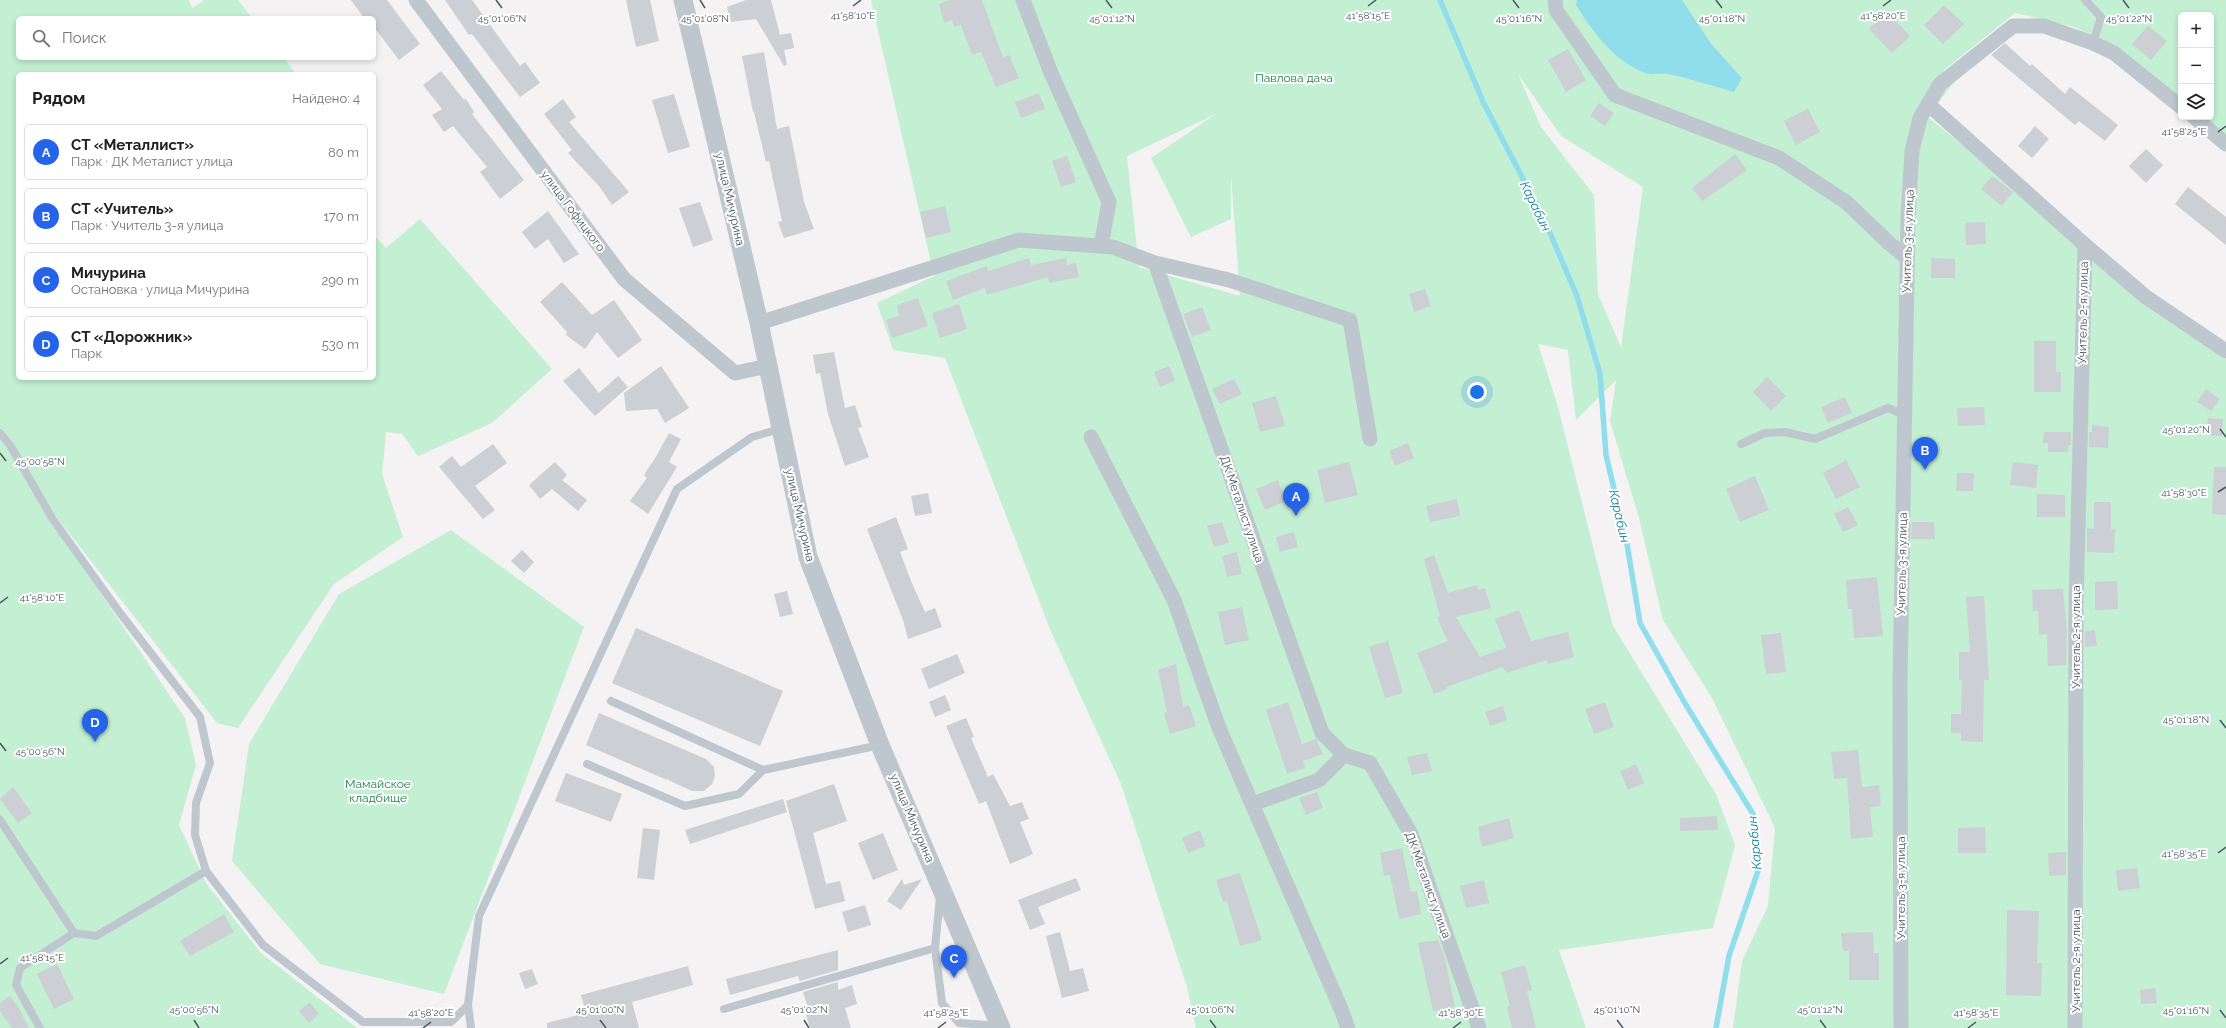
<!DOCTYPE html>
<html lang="ru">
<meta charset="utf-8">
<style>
:root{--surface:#fff;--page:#f6f6f6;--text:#202124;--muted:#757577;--line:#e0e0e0;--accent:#2563eb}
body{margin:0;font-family:Raleway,sans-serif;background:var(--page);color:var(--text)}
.controls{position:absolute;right:12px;top:12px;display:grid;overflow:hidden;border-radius:6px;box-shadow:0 2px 6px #0003}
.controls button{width:36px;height:36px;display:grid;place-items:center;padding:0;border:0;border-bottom:1px solid var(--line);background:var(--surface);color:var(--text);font:20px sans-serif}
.you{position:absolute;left:1477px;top:392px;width:14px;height:14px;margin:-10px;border:3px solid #fff;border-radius:50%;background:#1a73e8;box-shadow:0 0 0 6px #1a73e833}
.badge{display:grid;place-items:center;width:26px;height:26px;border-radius:50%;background:var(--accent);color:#fff;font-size:13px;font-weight:700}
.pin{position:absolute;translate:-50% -33px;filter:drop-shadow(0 1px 2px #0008)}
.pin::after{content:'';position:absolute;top:21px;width:14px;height:12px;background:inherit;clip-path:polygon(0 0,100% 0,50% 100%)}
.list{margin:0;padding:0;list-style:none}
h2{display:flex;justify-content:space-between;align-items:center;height:52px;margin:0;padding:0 16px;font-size:17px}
h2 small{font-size:13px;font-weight:400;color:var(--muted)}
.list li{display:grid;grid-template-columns:26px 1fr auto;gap:12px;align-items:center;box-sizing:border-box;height:56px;margin:0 8px 8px;padding:0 8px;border:1px solid var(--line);border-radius:6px}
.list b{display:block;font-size:15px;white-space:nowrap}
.list p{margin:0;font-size:13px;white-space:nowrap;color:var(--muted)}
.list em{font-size:13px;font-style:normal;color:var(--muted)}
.icon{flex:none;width:22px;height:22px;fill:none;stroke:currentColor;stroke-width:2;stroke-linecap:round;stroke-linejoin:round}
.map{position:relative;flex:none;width:2226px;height:1028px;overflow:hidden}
.search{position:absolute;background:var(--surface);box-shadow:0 2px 6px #0003;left:16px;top:16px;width:360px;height:44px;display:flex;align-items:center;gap:10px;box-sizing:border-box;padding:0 14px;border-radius:6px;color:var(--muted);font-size:15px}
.panel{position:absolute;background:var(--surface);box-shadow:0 2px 6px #0003;left:16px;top:72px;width:360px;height:308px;border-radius:6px}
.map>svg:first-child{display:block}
.green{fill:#c3f0d2;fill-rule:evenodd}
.water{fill:#90deec}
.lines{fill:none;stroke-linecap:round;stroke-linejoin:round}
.stream{stroke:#90deec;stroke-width:5.5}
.building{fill:#cccfd4}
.service{stroke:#bec7ce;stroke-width:8}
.minor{stroke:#bec7ce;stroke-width:15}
.tertiary{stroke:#bec7ce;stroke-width:19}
.ticks{fill:none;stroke:#4a565f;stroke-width:1.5}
.labels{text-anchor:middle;stroke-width:4;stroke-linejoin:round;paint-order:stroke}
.park-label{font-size:12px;fill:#198248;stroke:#fff}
.street-label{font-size:12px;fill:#4a565f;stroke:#fff}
.water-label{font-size:13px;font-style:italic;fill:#0f8196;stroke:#fff}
.ticks-label{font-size:10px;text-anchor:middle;fill:#4a565f;stroke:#fff;stroke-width:4;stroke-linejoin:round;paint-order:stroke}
</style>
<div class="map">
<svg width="2226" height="1028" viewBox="0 0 2226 1028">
<rect width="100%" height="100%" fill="#f4f2f2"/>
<g class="green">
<polygon points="0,0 188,0 193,8 204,0 238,0 252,18 18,18 18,58 284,58 296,74 18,74 18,378 374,378 374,235 386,248 420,219 552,369 492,423 418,456 402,434 386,432 382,474 403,537 334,584 238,728 217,723 55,515 51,520 185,718 196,765 179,825 206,883 261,953 357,1028 0,1028"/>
<path d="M871 0H2226V138L2200 117H2211V15H2181V102L2107 42 2074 27 2015 13 1943 71 1954 82 1928 117 2004 178 2091 260 2153 311 2226 359V1028H1733L1742 961 1768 906 1775 828 1712 698 1663 620 1639 518 1610 421 1616 380 1576 420 1568 350 1538 344 1558 407 1613 626 1716 794 1735 845 1713 928 1559 950 1586 1028H1196L1187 987 1121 784 1052 634 945 358 893 350 877 303 934 276ZM1518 74 1561 136 1643 187 1621 347 1598 294 1594 195 1541 127ZM1216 114 1151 158 1191 237 1231 219V175L1240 296 1139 267 1127 156Z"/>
<polygon points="451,530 584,627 444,994 320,964 232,861 249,744 339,594"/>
</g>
<path class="water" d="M1577 0H1682L1712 45 1742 78 1734 92C1712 86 1691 79 1669 74 1661 73 1651 75 1645 73 1613 60 1593 32 1576 5Z"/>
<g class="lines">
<polyline class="stream" points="1440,0 1484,104 1544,219 1577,296 1600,374 1606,455 1627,544 1640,623 1686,705 1753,814 1758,871 1729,956 1716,1028"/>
</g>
<g class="building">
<polygon points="351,0 387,0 420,44 399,60 374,27 374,18 364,18"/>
<polygon points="445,0 472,0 520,66 525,62 540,83 520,97 472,34 469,35"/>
<polygon points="626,0 650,0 659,41 636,47"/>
<polygon points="746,0 771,0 780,35 791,33 794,48 784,50 787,64 784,66 756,19 731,22 727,7"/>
<polygon points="950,0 982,0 1003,57 1009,55 1019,78 996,87 981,52 972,55 961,25 954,27 952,20 944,23 939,4"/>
<polygon points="1944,5 1964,24 1943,44 1924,25"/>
<polygon points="1887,12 1910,36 1892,53 1869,29"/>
<polygon points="2148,26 2167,41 2151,60 2132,44"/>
<polygon points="2005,43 2030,66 2032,64 2065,94 2070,87 2118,125 2105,141 2079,121 2075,125 1991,55"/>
<polygon points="1568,49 1586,80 1566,92 1548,60"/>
<polygon points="764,52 777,129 789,126 804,202 814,229 784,238 778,222 782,221 769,161 766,162 754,112 753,112 742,56"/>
<polygon points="441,71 464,100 466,99 474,112 472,114 524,180 500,199 480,172 487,167 453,126 444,132 432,115 442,109 423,85"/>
<polygon points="1039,93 1045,109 1021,118 1015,102"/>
<polygon points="674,94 690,147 668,153 652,100"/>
<polygon points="563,99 576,117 569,122 629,192 612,205 599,186 568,153 572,150 544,114"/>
<polygon points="1599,103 1614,113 1605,126 1590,116"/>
<polygon points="1808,109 1820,132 1796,145 1784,121"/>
<polygon points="2035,126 2049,139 2032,158 2018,146"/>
<polygon points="2146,149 2163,165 2146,183 2129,166"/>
<polygon points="1735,154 1747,170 1702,201 1692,188"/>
<polygon points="1067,156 1076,182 1061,187 1052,161"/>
<polygon points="1992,176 2013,192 2002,206 1981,189"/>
<polygon points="2188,187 2226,217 2226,245 2175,204"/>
<polygon points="700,202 713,240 693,247 679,208"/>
<polygon points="945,206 951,232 926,238 920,212"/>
<polygon points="548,211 579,254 564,263 548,239 535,249 522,232"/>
<polygon points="1985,222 1986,244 1966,245 1965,223"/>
<polygon points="1029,258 1031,265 1066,258 1067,265 1076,263 1079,277 1049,283 1048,277 987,295 985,288 953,300 946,281 987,266 988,271"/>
<polygon points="1931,258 1955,259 1955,278 1931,278"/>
<polygon points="562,282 592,315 614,300 642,340 618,358 597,332 585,349 566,335 567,332 540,302"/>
<polygon points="1425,289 1431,306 1414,312 1409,294"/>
<polygon points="918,298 928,326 892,338 886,320 899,316 897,305"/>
<polygon points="959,304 967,329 940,338 932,313"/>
<polygon points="1202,307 1211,330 1192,337 1183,314"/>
<polygon points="2034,341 2056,341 2056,372 2061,372 2061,392 2034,392"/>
<polygon points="834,352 845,408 855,405 862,427 858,428 869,457 845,466 828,414 820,373 816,374 813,355"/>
<polygon points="661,366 689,408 665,423 657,409 626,411 624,393"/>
<polygon points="1169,366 1175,381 1160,387 1154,372"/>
<polygon points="579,368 599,393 618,376 628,387 595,416 563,381"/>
<polygon points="1767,377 1786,396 1771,411 1753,392"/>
<polygon points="1234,379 1242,394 1220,404 1212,389"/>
<polygon points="2206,389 2220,399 2211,411 2197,402"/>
<polygon points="1276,396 1285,426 1260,432 1252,403"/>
<polygon points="1845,397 1852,413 1828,423 1821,407"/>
<polygon points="1984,407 1985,425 1958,426 1957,408"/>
<polygon points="2208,418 2223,419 2222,436 2206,435"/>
<polygon points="2092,425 2109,427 2108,448 2089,447 2089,432 2092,432"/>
<polygon points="2044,432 2071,432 2071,445 2068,445 2068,452 2048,452 2048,443 2043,443"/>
<polygon points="669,433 681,439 669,462 677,467 648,514 630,501 647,478 644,475 657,455"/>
<polygon points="1408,443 1414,458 1395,466 1389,451"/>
<polygon points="493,444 507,463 475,486 495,510 483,519 439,467 452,456 461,467"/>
<polygon points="1846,460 1860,487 1836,499 1823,473"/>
<polygon points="555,462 567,475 562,480 587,500 578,511 552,489 540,499 529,485"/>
<polygon points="1349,462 1358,495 1325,503 1317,470"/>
<polygon points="2013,462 2038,465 2036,488 2010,485"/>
<polygon points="2214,467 2226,467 2226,515 2212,514"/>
<polygon points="1957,473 1974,473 1973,491 1956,491"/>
<polygon points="1755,476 1769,510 1740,522 1726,489"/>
<polygon points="1278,480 1286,501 1265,510 1256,489"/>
<polygon points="928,493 932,513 915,516 911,496"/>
<polygon points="2037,494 2065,495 2065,517 2037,517"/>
<polygon points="1457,499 1460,516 1430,522 1426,506"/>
<polygon points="2094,502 2111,502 2111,529 2115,529 2114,553 2087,552 2087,528 2094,529"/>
<polygon points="1848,507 1858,525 1843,532 1834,514"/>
<polygon points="896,517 908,549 900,552 911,581 925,612 935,608 942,627 908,639 903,620 867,529"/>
<polygon points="1222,522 1229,543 1214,547 1207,526"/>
<polygon points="1912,522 1934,522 1935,539 1911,539"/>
<polygon points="1294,532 1298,547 1280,552 1276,537"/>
<polygon points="522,550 534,562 524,573 511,561"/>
<polygon points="1237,552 1242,574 1227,577 1222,556"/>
<polygon points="1434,555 1448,593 1477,585 1478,590 1485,588 1491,608 1456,617 1480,657 1506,648 1495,619 1519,610 1531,641 1568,632 1574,657 1548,664 1546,660 1506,673 1503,667 1446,687 1447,689 1434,694 1417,653 1448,641 1437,618 1440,616 1424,559"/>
<polygon points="1877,577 1883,636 1854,638 1852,609 1848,609 1846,580"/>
<polygon points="2117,581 2118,609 2095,610 2095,582"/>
<polygon points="2063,589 2067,633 2066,665 2048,666 2047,634 2039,635 2038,611 2033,611 2032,590"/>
<polygon points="787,591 793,614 780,617 774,594"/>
<polygon points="1984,596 1989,680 1984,680 1983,742 1961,741 1961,733 1951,733 1951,714 1961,714 1962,680 1959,680 1959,652 1970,652 1966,597"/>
<polygon points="1242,607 1249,640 1225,645 1218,612"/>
<polygon points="636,628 783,691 760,746 612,683"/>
<polygon points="2095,630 2097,646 2085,647 2085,631"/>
<polygon points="1781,633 1786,672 1766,674 1761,635"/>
<polygon points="1388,641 1403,693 1385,698 1369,647"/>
<polygon points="957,654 965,673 929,689 921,669"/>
<polygon points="1176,664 1183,707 1189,705 1196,726 1170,734 1164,713 1167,712 1158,670"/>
<polygon points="945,695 951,710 935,717 929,702"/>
<polygon points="1288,702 1302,744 1316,739 1323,754 1303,761 1305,768 1287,774 1266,710"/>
<polygon points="1605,702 1614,727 1594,734 1585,709"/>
<polygon points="1503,706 1507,720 1490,726 1485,712"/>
<polygon points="599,713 706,759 714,767 715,776 712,784 704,791 692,791 668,780 667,777 667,780 586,745"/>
<polygon points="966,718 974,737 971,738 988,777 993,774 1010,806 1022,802 1029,819 1020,822 1033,854 1010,864 986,801 979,804 946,726"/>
<polygon points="1858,750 1862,787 1879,785 1881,806 1870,807 1873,837 1851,839 1847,778 1834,779 1831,752"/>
<polygon points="1427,753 1432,771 1412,775 1407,757"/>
<polygon points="1636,764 1644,783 1628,790 1620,771"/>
<polygon points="566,773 622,794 611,822 555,801"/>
<polygon points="834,784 847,821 813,833 826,884 840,881 845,901 815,909 786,801"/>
<polygon points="13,787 32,813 18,823 0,799"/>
<polygon points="1317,792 1323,808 1306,815 1299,798"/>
<polygon points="783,799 787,812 690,844 685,830"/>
<polygon points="1717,816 1718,830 1680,831 1680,818"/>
<polygon points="1509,818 1514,838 1482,847 1478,827"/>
<polygon points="1985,827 1986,853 1958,853 1958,828"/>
<polygon points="643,828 660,830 654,880 637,878"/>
<polygon points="1200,830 1206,846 1188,853 1182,838"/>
<polygon points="883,833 898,870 873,880 858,843"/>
<polygon points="1402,848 1411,892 1417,891 1421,914 1399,919 1390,875 1384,876 1380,853"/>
<polygon points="2066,852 2066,875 2049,876 2048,853"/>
<polygon points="2137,868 2140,888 2118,891 2116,870"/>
<polygon points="1240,873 1262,940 1240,946 1227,901 1223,902 1216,880"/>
<polygon points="1076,878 1081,890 1038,907 1045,924 1030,930 1018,900"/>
<polygon points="902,879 904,885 922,879 901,910 887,901"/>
<polygon points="1484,880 1489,903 1466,908 1460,886"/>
<polygon points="865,905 871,925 848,932 842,912"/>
<polygon points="2007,910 2039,911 2037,963 2042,963 2041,996 2006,995"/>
<polygon points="224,914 234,932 190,956 180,941"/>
<polygon points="1060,932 1070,971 1083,968 1089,991 1062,998 1046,936"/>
<polygon points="1873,932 1874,953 1879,953 1879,980 1849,980 1849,951 1843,951 1841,933"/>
<polygon points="1438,940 1445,958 1455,1007 1433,1011 1418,943"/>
<polygon points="838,950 838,970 800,981 798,976 730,995 726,979"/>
<polygon points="57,964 74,999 54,1009 37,974"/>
<polygon points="1525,965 1532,990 1527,991 1536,1028 1512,1028 1507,1007 1510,1006 1501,972"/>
<polygon points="688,966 693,985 632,1002 639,1028 547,1028 547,1023 586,1013 581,995"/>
<polygon points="532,969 538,984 525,989 519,973"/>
<polygon points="838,982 838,990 852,985 857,1004 845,1008 851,1028 810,1028 806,1015 810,1014 803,992"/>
<polygon points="2155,988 2157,1003 2141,1004 2140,990"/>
<polygon points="10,996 19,1008 29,1028 12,1028 0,1011 0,1003"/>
<polygon points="310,1002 319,1014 309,1023 299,1011"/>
</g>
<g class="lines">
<g class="service">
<polyline points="2085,0 2101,17 2093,43"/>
<polyline points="0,433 10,445 52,518 120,613 200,717 210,763 196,803 195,835 206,871"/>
<polyline points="1741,444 1765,433 1785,432 1815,439 1888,408 1905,415"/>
<polyline points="611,701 763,770 880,745"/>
<polyline points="587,764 685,806 739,794 763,770"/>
<polyline points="0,820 74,933"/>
<polyline points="940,897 935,948 942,1003 959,1023 988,1025 993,1028"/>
<polyline points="468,1005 471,1028"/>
<polyline points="724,1009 935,948"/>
<polyline points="40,1028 16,985 20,968 74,933 96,936 206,871 263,945 363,1022 451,1022 468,1005 479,916 677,489 752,437 780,429"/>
</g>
<g class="minor">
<polyline points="416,0 624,279 735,373 768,366"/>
<polyline points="1023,0 1051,73 1109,202 1101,246"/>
<polyline points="1555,0 1556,10 1615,95 1779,158 1846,202 1889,243 1907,258"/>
<polyline points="1928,104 2085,245 2146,297 2226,351"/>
<polyline points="2194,117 2226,144"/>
<polyline points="1155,263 1322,733 1344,755 1370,763 1411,834 1479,1028"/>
<polyline points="759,323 1019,240 1113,247 1155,263 1229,280 1350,320 1370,439"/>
<polyline points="1091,437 1174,600 1219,728 1341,1009 1348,1028"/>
<polyline points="1253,804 1319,780 1344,755"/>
<polyline points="1901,1028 1900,684 1908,216 1912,151 1920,118 1940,84 2013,26 2044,26 2093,43 2114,53 2181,107"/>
<polyline points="2075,1028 2076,606 2085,245"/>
</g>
<polyline class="tertiary" points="683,0 759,323 808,557 880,745 1001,1028"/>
</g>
<path class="ticks" d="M496 0 502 8M700 0 705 8M1106 0 1112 8M1513 0 1519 8M1716 0 1722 8M2123 0 2129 8M853 6 861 0M1368 6 1376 0M1883 6 1891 0M2218 132 2226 126M2220 429 2226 437M0 453 6 461M2218 492 2226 487M0 603 8 597M2220 720 2226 728M0 743 6 751M2218 853 2226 847M0 964 8 958M2220 1010 2226 1018M194 1020 199 1028M600 1020 606 1028M804 1020 809 1028M1210 1020 1216 1028M1617 1020 1623 1028M1820 1020 1826 1028M423 1028 431 1022M938 1028 946 1022M1453 1028 1461 1022M1968 1028 1976 1022"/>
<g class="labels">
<g class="park-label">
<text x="1294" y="82">Павлова дача</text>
<text x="378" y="788">Мамайское<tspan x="378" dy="14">кладбище</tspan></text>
</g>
<g class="street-label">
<text transform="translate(730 199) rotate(77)" y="4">улица Мичурина</text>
<text transform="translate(573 211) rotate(53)" y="4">улица Гофицкого</text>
<text transform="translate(1908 241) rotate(-88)" y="4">Учитель 3-я улица</text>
<text transform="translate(2083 313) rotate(-89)" y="4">Учитель 2-я улица</text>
<text transform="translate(1242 509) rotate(71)" y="4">ДК Металист улица</text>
<text transform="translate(800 515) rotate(77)" y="4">улица Мичурина</text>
<text transform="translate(1902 564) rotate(-89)" y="4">Учитель 3-я улица</text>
<text transform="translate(2076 637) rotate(-90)" y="4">Учитель 2-я улица</text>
<text transform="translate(912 818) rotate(67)" y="4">улица Мичурина</text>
<text transform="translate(1428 885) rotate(70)" y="4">ДК Металист улица</text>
<text transform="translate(1901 888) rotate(-90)" y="4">Учитель 3-я улица</text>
<text transform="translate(2076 961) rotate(-90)" y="4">Учитель 2-я улица</text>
</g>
<g class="water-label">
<text transform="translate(1536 206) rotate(64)" y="5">Карабин</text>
<text transform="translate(1620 516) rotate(77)" y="5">Карабин</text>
<text transform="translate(1754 843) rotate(-95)" y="5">Карабин</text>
</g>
</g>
<g class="ticks-label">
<text x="853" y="19">41°58'10"E</text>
<text x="1368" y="19">41°58'15"E</text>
<text x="1883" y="19">41°58'20"E</text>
<text x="2129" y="22">45°01'22"N</text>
<text x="502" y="22">45°01'06"N</text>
<text x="705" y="22">45°01'08"N</text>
<text x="1112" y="22">45°01'12"N</text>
<text x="1519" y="22">45°01'16"N</text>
<text x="1722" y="22">45°01'18"N</text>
<text x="2184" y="135">41°58'25"E</text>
<text x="2186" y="433">45°01'20"N</text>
<text x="40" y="465">45°00'58"N</text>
<text x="2184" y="496">41°58'30"E</text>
<text x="42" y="601">41°58'10"E</text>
<text x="2186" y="723">45°01'18"N</text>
<text x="40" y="755">45°00'56"N</text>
<text x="2184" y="857">41°58'35"E</text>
<text x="42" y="961">41°58'15"E</text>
<text x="194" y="1013">45°00'56"N</text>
<text x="600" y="1013">45°01'00"N</text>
<text x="804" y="1013">45°01'02"N</text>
<text x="1210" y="1013">45°01'06"N</text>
<text x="1617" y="1013">45°01'10"N</text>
<text x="1820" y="1013">45°01'12"N</text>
<text x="2186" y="1014">45°01'16"N</text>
<text x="431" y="1016">41°58'20"E</text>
<text x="946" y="1016">41°58'25"E</text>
<text x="1461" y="1016">41°58'30"E</text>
<text x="1976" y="1016">41°58'35"E</text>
</g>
</svg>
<div class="controls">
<button>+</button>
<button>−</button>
<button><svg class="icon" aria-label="layers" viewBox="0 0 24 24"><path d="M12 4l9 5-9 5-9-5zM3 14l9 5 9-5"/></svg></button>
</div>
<div class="you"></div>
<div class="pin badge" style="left:1296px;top:516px">A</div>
<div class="pin badge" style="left:1925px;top:470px">B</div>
<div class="pin badge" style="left:954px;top:978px">C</div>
<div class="pin badge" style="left:95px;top:742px">D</div>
<div class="search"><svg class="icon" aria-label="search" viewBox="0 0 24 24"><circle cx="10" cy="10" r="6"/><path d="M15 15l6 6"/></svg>Поиск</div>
<section class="panel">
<h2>Рядом<small>Найдено: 4</small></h2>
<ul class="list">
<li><span class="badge">A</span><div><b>СТ «Металлист»</b><p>Парк · ДК Металист улица</p></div><em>80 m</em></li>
<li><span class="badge">B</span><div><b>СТ «Учитель»</b><p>Парк · Учитель 3-я улица</p></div><em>170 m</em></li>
<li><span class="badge">C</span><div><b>Мичурина</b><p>Остановка · улица Мичурина</p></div><em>290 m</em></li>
<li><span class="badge">D</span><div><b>СТ «Дорожник»</b><p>Парк</p></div><em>530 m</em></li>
</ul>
</section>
</div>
